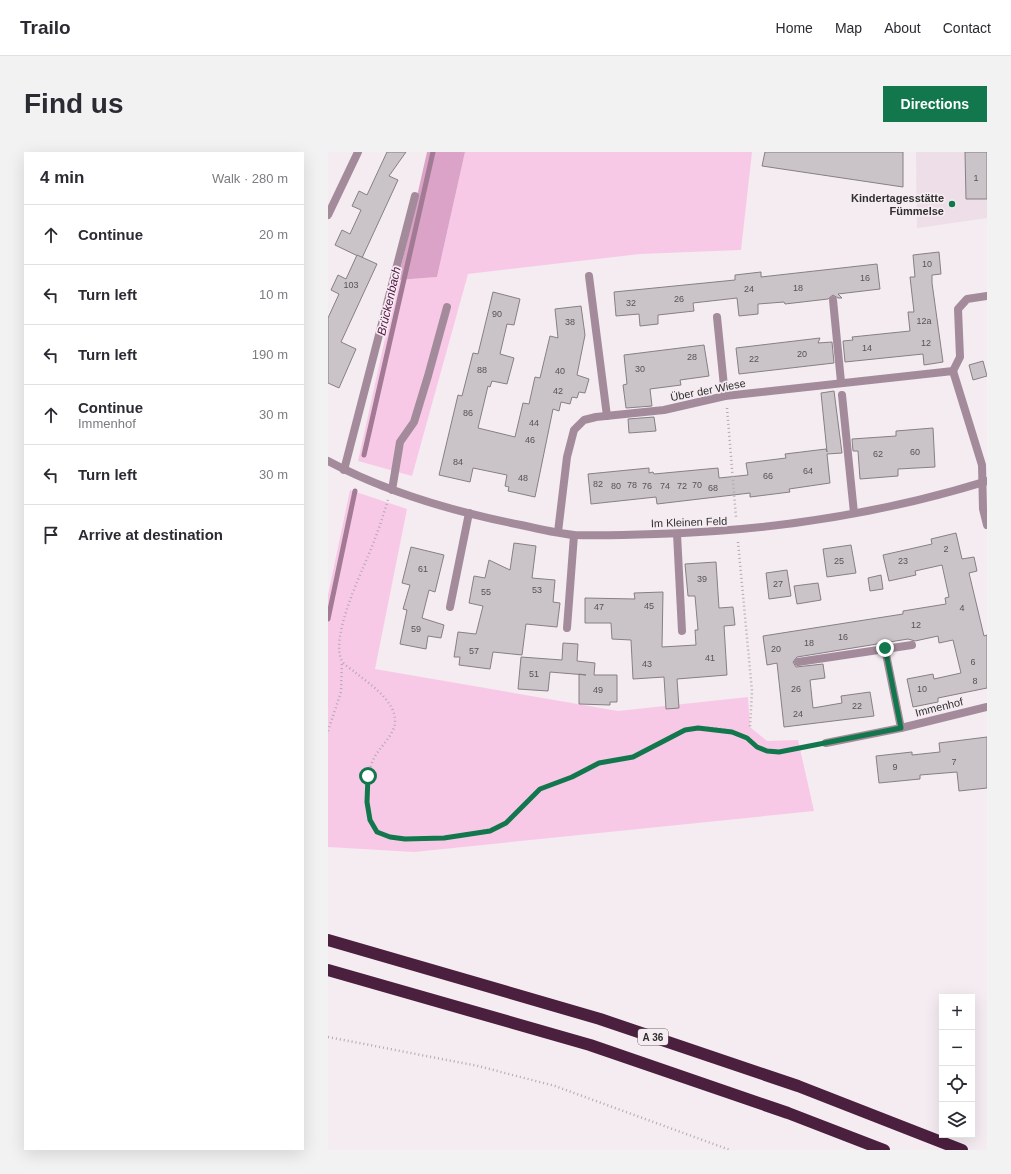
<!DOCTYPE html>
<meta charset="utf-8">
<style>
:root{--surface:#fff;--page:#f2f2f3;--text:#2b2b33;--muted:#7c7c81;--line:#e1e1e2;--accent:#13774e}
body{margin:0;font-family:Arial,sans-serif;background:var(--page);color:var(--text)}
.controls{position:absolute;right:12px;bottom:12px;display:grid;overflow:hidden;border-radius:0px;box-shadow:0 4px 16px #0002}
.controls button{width:36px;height:36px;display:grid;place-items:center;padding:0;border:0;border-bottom:1px solid var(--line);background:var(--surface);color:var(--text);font:20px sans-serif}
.stop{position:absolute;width:12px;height:12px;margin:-9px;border:3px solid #13774e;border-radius:50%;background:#fff}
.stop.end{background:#13774e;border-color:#fff;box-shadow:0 1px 4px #0008}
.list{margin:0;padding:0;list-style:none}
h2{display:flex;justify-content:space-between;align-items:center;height:52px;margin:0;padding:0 16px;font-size:17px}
h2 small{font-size:13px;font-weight:400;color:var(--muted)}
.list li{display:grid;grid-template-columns:26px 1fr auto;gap:12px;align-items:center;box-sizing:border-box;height:60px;padding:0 16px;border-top:1px solid var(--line)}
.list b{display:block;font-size:15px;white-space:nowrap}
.list p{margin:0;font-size:13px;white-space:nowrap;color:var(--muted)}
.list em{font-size:13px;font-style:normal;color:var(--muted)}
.icon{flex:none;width:22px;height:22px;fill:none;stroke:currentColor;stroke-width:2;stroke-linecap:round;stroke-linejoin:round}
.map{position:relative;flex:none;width:659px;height:998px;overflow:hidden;border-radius:0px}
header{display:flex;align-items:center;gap:24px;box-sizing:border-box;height:56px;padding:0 20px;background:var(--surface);border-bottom:1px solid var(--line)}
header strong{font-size:19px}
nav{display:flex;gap:22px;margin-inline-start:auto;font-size:14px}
.intro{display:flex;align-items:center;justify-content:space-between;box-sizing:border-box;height:96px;padding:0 24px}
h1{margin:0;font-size:28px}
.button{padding:10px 18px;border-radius:0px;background:var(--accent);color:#fff;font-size:14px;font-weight:700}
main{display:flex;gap:24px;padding:0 24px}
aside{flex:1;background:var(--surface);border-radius:0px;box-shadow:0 4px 16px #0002}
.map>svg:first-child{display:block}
.built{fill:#eddee8}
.green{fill:#f8c9e7}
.forest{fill:#daa3c7}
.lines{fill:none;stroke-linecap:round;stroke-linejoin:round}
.stream{stroke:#a27a94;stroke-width:5}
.building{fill:#cac3c7;stroke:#867f84}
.path{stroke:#b0aaae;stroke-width:2.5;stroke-dasharray:1 3;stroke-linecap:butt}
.service{stroke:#a48b9b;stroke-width:8}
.minor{stroke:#a48b9b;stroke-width:8}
.motorway{stroke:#4b1f3e;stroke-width:12}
.route{stroke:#13774e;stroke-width:5}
.poi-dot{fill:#13774e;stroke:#f4ecf1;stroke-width:1.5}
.labels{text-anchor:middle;stroke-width:3.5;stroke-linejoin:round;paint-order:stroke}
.number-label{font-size:9px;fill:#575355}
.shield{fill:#f4ecf1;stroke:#6c6769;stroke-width:1}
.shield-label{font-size:10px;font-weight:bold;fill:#312e2f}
.poi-label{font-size:11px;font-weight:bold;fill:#312e2f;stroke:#f4ecf1;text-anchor:end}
.street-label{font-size:11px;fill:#312e2f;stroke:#f4ecf1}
.water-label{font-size:12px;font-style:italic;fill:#561646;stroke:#f4ecf1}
</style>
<header>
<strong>Trailo</strong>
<nav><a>Home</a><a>Map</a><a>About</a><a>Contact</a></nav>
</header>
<div class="intro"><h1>Find us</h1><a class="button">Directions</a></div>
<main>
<aside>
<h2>4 min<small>Walk · 280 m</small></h2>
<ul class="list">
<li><svg class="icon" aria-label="ahead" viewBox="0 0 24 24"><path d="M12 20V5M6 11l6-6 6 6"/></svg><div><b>Continue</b></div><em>20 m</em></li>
<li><svg class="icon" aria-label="left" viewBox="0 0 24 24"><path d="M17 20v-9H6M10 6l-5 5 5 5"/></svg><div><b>Turn left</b></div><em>10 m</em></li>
<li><svg class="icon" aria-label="left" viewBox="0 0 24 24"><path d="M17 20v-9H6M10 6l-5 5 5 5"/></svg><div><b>Turn left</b></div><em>190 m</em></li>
<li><svg class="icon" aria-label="ahead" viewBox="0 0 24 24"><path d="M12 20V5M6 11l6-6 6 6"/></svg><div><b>Continue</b><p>Immenhof</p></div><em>30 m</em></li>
<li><svg class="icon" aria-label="left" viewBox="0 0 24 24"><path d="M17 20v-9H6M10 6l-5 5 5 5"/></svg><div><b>Turn left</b></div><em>30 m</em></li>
<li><svg class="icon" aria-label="arrive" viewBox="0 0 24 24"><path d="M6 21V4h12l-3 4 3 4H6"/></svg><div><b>Arrive at destination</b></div></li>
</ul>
</aside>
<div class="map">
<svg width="659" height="998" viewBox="0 0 659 998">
<rect width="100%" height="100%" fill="#f4ecf1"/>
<polygon class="built" points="588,0 659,0 659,66 589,76"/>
<g class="green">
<polygon points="137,0 424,0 413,98 312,102 140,122 84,324 30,309 70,128 109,125"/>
<polygon points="22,338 79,357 47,517 290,559 420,545 422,575 439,589 470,588 486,659 86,700 0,695 0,443"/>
</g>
<polygon class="forest" points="99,0 137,0 109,125 70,128"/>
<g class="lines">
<g class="stream">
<polyline points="36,303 105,0"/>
<polyline points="0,467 27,339"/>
</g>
</g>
<g class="building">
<polygon points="59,0 78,0 61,24 70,28 34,106 7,93 14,78 22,82 33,58 24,54 31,39 39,43"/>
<polygon points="437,0 575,0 575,35 434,14"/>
<polygon points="637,0 659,0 659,47 638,47"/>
<polygon points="611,100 613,122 604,123 604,131 615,210 596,213 595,202 517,210 515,189 525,188 524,185 582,179 580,160 586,160 582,125 587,125 585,103"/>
<polygon points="29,103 49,112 13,190 28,197 11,236 0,231 0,166 11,142 3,138 10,123 18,127"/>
<polygon points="549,112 552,137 510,142 514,146 510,146 505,143 500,147 457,152 456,150 430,152 430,162 411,164 409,146 365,151 366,159 330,163 330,172 312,174 311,162 288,164 286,140 407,128 407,123 433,120 433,125"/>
<polygon points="165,140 192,147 186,173 179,172 172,202 186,206 179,232 164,229 162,235 160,234 150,276 187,285 195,251 201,252 207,225 212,226 222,184 230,186 227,157 253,154 257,183 249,223 261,227 257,241 251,240 249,246 244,245 242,252 233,250 231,259 225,257 207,345 180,339 181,335 177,334 179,323 145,316 142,330 111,323 130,243 134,244 145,201 150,202"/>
<polygon points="492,186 490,191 504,190 506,211 411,222 408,196"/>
<polygon points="376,193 381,224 352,228 353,233 322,237 324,254 298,256 295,233 299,232 296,203"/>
<polygon points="655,209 659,224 645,228 641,213"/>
<polygon points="506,239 514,301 499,302 502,331 461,337 462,340 422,345 422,341 329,352 328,345 263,352 260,322 321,316 321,321 325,320 326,322 390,316 391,326 420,323 418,311 458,306 457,302 498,297 499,300 493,241"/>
<polygon points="326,265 328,279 301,281 300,267"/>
<polygon points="605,276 607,315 570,317 570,324 532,327 530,299 525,299 524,287 568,284 568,279"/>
<polygon points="628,381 634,407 646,405 649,419 641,421 656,484 659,483 659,536 610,546 610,550 585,555 579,527 605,522 606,527 633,521 625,488 611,491 610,484 587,489 580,487 469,505 465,510 468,515 495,512 497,526 482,528 485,556 514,551 513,544 542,540 546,564 456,575 449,511 439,513 435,484 575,462 575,459 618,452 617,446 621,445 614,413 587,419 588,423 561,429 555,403 604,392 603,387"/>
<polygon points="186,391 208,394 204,426 227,428 225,450 232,451 229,475 198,472 194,503 165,500 162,517 131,513 132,505 126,505 130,480 148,482 155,454 141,451 146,424 157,426 161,408 182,418"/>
<polygon points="523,393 528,421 499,425 495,397"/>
<polygon points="83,395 116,403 107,440 101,438 94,466 116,473 113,486 100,484 98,497 72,492 79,458 75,457 82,433 74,431"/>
<polygon points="388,410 391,456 405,455 407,473 396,474 399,523 349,527 351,556 338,557 336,525 305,527 303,488 284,487 283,471 257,471 257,446 307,447 306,441 335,440 334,495 368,493 367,478 370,478 367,444 360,444 357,412"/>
<polygon points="459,418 463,444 441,447 438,421"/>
<polygon points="553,423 555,437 542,439 540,426"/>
<polygon points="490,431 493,448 469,452 466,434"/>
<polygon points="235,491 250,492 249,509 267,511 266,523 289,523 289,550 282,550 282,553 251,552 251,522 258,523 222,520 220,539 190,537 193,505 234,508"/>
<polygon points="659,585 659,636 631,639 629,620 592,623 592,627 551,631 548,604 584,600 584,603 612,600 611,591"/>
</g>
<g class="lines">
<g class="path">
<polyline points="399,256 408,365"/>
<path d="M60 348C54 367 48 386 40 404 31 426 2 487 14 509 16 513 23 517 27 520 41 532 66 547 67 568 68 582 51 595 45 608 37 627 35 661 48 677 63 697 155 684 175 672 194 662 203 640 224 632 230 629 237 628 244 625 253 621 261 615 270 612 282 607 296 609 308 604 328 595 347 578 369 576 385 575 405 577 419 586 426 590 430 597 440 599 455 603 471 596 486 593"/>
<polyline points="410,390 424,539 422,575"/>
<polyline points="0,579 13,540 14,510"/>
<polyline points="0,885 150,914 227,934 402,998"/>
</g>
<g class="service">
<polyline points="261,124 279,264"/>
<polyline points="505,148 513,230"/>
<polyline points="389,165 397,244"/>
<polyline points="514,243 526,361"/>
<polyline points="16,318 87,44"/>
<polyline points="349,382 354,479"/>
<polyline points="122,455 141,361"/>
<polyline points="239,476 246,383"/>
<polyline points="470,510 557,497"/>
<polyline points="573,576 557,497 584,493"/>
</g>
<g class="minor">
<polyline points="0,63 30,0"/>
<polyline points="625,219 632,205 630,157 639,147 659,144"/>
<path d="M0 309C60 341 127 360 193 373 210 377 228 381 246 383 273 384 301 383 328 382 440 379 552 362 659 329"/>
<polyline points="64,338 72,290 86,270 100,224 119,155"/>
<polyline points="230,380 239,305 246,278 256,268 268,265 336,258 397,244 625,219 654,313 655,357 659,373"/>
<polyline points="498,591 573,576 659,555"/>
</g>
<g class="motorway">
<polyline points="0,788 272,867 470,934 634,998"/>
<polyline points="0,818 262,893 460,961 556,998"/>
</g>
</g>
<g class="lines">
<polyline class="route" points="40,624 39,650 42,668 49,680 62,685 77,687 116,686 162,679 178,671 212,637 244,625 271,611 305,605 357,578 370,576 404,580 419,586 429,595 439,599 451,600 573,576 557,496"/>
</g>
<circle class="poi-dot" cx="624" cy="52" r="4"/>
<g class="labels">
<g class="number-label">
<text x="648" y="29">1</text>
<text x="599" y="115">10</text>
<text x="537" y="129">16</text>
<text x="23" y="136">103</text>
<text x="470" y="139">18</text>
<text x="421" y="140">24</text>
<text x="351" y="150">26</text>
<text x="303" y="154">32</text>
<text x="169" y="165">90</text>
<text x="596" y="172">12a</text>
<text x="242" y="173">38</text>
<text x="598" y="194">12</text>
<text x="539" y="199">14</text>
<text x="474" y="205">20</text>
<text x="364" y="208">28</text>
<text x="426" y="210">22</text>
<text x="312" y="220">30</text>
<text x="154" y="221">88</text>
<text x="232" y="222">40</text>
<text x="230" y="242">42</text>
<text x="140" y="264">86</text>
<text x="206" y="274">44</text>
<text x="202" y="291">46</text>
<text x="587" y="303">60</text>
<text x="550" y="305">62</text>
<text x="130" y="313">84</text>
<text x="480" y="322">64</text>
<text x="440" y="327">66</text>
<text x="195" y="329">48</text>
<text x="270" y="335">82</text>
<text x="304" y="336">78</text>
<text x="369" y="336">70</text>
<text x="288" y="337">80</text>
<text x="319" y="337">76</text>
<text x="337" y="337">74</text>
<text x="354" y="337">72</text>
<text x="385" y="339">68</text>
<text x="618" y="400">2</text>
<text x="511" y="412">25</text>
<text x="575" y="412">23</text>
<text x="95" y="420">61</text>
<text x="374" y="430">39</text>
<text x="450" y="435">27</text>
<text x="209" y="441">53</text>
<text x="158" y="443">55</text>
<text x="321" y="457">45</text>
<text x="271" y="458">47</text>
<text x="634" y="459">4</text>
<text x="588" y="476">12</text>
<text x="88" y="480">59</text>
<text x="515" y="488">16</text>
<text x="481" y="494">18</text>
<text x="448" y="500">20</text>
<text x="146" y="502">57</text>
<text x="382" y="509">41</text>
<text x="645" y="513">6</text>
<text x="319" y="515">43</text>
<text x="206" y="525">51</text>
<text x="647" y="532">8</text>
<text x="468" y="540">26</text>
<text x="594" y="540">10</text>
<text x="270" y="541">49</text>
<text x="529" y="557">22</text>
<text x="470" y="565">24</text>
<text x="626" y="613">7</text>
<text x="567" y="618">9</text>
</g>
<rect class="shield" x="310" y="877" width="30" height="16" rx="3"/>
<g class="shield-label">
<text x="325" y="889">A 36</text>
</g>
<g class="poi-label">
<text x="616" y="50">Kindertagesstätte<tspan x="616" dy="13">Fümmelse</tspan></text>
</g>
<g class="street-label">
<text transform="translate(380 238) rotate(-11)" y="4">Über der Wiese</text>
<text transform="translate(361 370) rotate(-2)" y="4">Im Kleinen Feld</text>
<text transform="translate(611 555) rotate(-14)" y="4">Immenhof</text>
</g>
<g class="water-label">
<text transform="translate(61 149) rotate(-77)" y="4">Brückenbach</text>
</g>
</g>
</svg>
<div class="controls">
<button>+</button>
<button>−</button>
<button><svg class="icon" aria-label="locate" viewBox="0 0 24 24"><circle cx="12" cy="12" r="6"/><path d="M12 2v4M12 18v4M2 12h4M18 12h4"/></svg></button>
<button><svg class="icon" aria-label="layers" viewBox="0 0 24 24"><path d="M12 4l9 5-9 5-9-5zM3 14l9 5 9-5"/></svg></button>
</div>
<div class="stop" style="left:40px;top:624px"></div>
<div class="stop end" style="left:557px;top:496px"></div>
</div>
</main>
